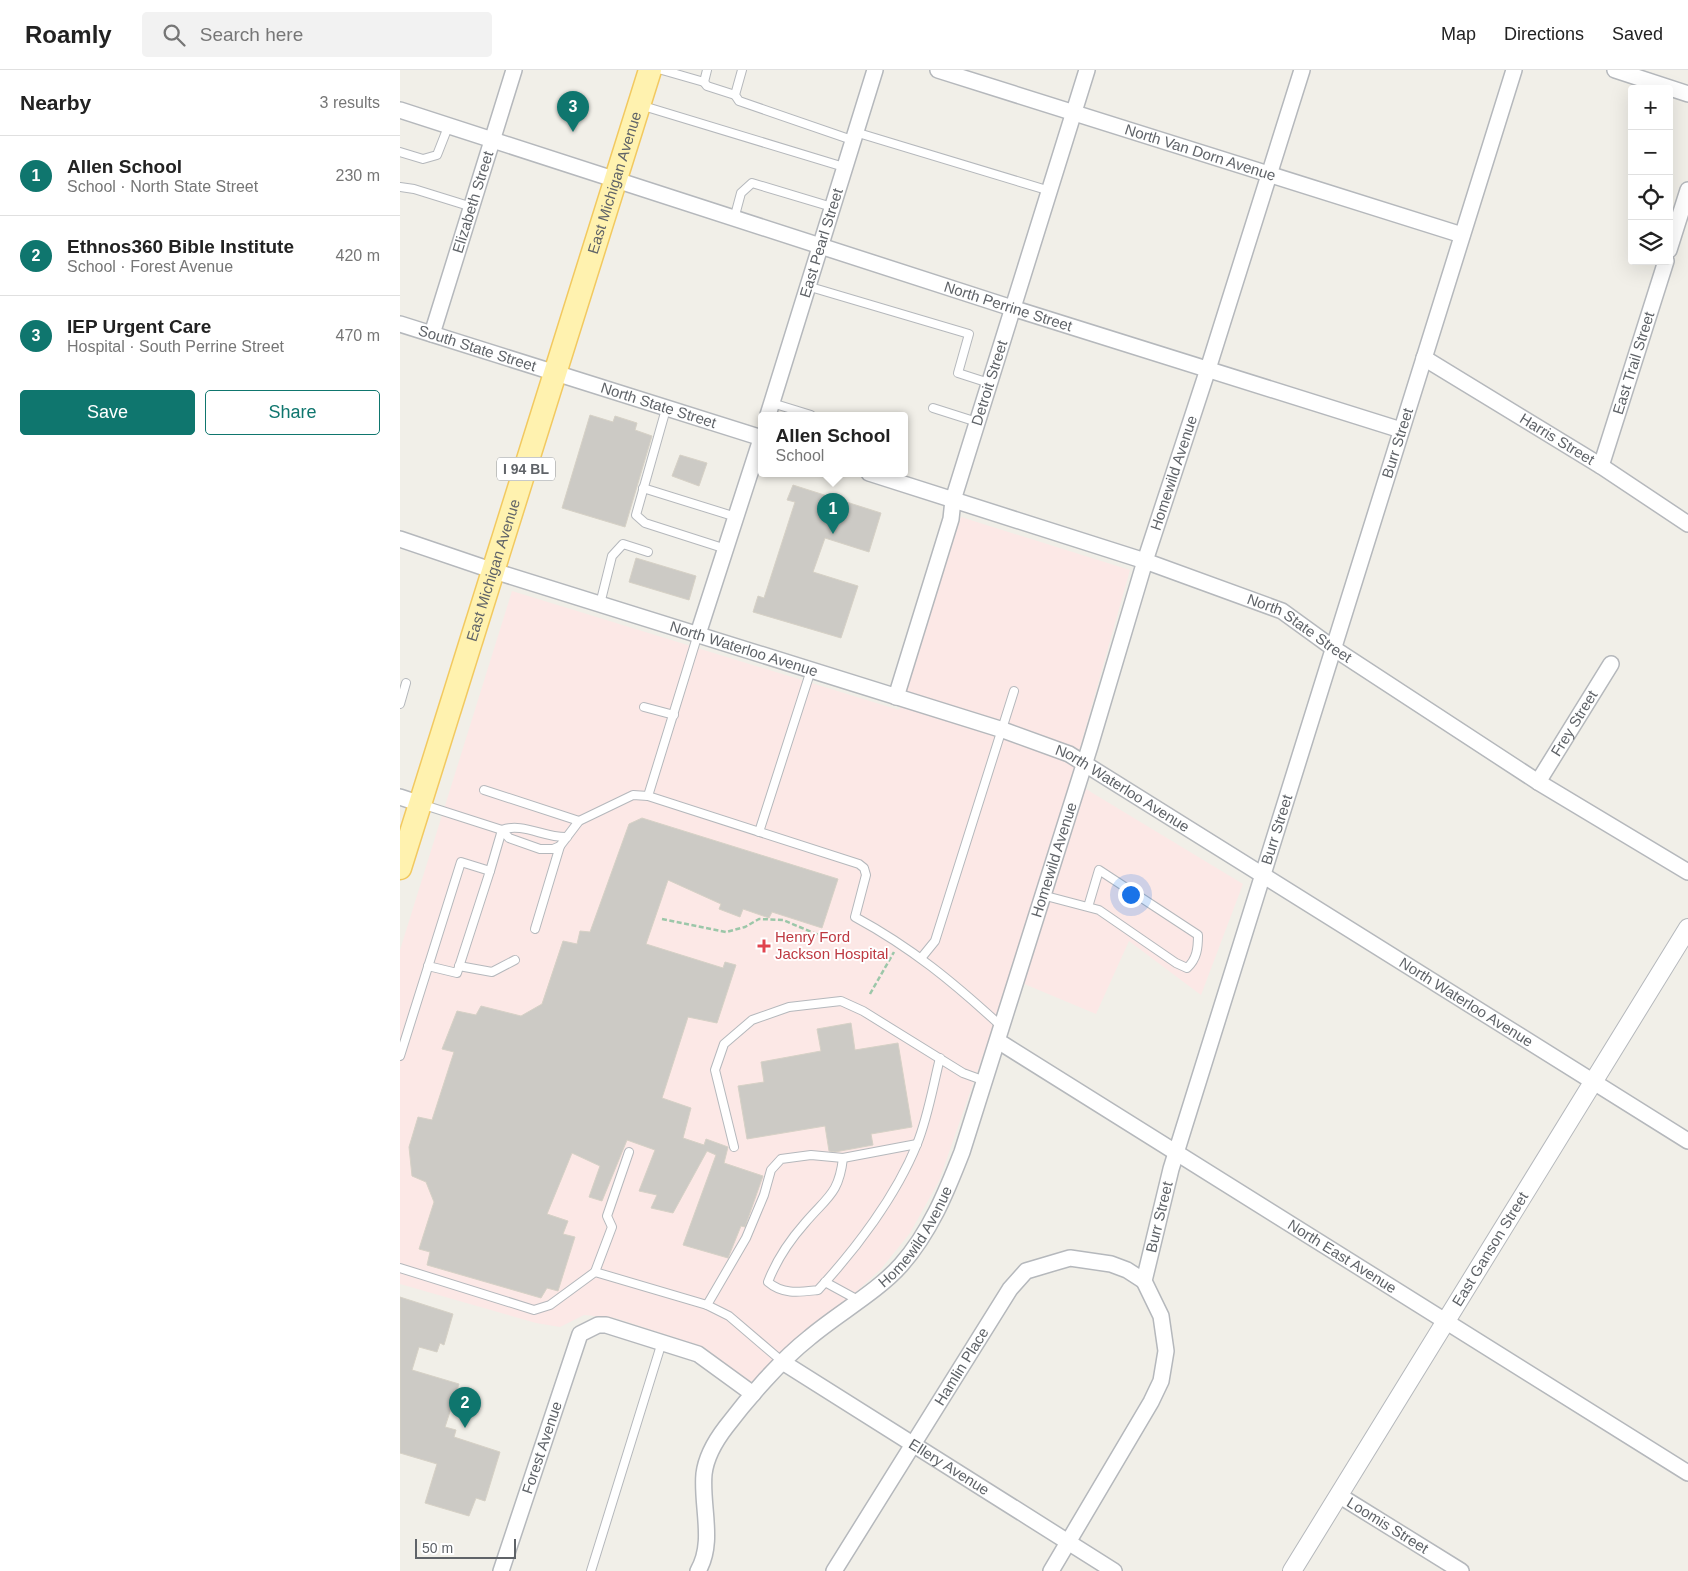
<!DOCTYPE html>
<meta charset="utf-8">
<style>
:root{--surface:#fff;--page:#f2f2f2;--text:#222;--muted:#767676;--line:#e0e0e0;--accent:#0f766e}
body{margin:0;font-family:Arial,sans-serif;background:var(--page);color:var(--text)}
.controls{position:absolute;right:15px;top:15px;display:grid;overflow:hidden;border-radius:5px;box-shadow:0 5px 20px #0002}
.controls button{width:45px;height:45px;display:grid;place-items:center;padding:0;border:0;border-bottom:1px solid var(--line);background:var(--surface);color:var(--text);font:25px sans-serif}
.scale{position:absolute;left:15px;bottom:12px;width:101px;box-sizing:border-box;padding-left:5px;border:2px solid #5f6368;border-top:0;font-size:14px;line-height:18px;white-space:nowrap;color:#5f6368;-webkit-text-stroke:4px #fff;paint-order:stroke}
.you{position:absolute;left:730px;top:824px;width:18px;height:18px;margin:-12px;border:4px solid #fff;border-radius:50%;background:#1a73e8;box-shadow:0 0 0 8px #1a73e833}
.badge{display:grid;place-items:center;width:32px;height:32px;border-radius:50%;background:var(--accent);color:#fff;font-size:16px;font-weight:700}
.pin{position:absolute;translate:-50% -41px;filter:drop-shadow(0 1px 2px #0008)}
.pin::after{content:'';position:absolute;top:26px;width:18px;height:15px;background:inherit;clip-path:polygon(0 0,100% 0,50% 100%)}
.popup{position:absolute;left:358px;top:342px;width:150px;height:65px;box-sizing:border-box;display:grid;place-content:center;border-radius:5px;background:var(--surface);filter:drop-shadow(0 1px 4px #0005);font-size:16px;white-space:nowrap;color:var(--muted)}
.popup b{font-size:19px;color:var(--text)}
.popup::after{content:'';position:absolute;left:50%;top:100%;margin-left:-10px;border:10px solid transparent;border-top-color:var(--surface)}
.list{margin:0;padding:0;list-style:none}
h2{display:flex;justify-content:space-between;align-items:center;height:65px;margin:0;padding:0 20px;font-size:21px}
h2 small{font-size:16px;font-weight:400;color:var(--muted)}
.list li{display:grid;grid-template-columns:32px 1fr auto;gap:15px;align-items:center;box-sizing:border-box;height:80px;padding:0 20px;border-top:1px solid var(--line)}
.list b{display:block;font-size:19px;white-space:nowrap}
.list p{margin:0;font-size:16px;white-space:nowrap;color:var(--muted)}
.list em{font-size:16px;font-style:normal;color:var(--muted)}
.actions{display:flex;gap:10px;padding:15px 20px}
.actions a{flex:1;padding:11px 0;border:1px solid var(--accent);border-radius:5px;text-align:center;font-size:18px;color:var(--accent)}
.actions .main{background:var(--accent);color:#fff}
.icon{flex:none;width:28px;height:28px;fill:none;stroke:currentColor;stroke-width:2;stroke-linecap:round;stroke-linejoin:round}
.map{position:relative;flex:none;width:1288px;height:1501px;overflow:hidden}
header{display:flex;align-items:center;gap:30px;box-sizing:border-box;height:70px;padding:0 25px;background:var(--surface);border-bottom:1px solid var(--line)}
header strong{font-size:24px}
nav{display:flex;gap:28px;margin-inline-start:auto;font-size:18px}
.search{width:350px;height:45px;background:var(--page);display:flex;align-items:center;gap:12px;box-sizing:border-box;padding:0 18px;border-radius:5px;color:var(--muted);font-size:19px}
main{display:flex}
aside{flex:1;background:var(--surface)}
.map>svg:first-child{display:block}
.medical{fill:#fce8e6}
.building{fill:#cccac5;stroke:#d6d1c6}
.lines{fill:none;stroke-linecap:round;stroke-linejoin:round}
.service-casing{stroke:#b5b8bc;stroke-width:10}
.minor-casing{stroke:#b5b8bc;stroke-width:18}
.tertiary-casing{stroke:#b5b8bc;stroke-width:20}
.primary-casing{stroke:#f2c960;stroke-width:25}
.path{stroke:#9cc7a9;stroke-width:2.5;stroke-dasharray:5 2.5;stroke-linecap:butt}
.service{stroke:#fff;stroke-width:8}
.minor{stroke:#fff;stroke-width:15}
.tertiary{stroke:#fff;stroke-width:18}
.primary{stroke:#fff2af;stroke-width:22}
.health-dot{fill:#e0444e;stroke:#fff;stroke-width:2}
.labels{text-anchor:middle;stroke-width:4;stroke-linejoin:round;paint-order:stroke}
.shield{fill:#fff;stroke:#8f9295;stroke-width:1}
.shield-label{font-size:14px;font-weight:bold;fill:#5f6368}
.street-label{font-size:15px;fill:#5f6368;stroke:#fff}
.health-label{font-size:15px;fill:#be3a42;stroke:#fff;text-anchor:start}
</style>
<header>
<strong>Roamly</strong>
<div class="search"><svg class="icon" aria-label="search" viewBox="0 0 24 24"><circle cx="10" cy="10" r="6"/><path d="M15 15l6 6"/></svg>Search here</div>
<nav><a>Map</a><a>Directions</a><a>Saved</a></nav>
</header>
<main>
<aside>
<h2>Nearby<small>3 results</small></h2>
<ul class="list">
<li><span class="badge">1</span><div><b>Allen School</b><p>School · North State Street</p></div><em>230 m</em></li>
<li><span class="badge">2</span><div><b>Ethnos360 Bible Institute</b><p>School · Forest Avenue</p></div><em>420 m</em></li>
<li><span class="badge">3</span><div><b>IEP Urgent Care</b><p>Hospital · South Perrine Street</p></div><em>470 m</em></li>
</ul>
<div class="actions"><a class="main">Save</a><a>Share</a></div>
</aside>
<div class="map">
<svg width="1288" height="1501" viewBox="0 0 1288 1501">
<rect width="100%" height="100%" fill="#f1efe8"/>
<polygon class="medical" points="561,447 730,500 671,710 843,814 801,925 729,871 696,944 610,908 539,1111 510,1163 481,1199 421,1254 351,1312 338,1305 304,1277 215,1248 184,1245 160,1257 136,1253 0,1214 0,880 112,521 499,640"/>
<g class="building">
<polygon points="190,345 213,352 215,346 237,353 235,360 252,366 225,457 162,438"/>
<polygon points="280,385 307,393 299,416 272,406"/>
<polygon points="393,415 481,443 469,482 425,468 413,502 458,516 441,568 353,542 358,526 364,528 395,432 387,430"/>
<polygon points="236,488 296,506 289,530 229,512"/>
<polygon points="242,748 438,809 422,858 372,842 369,848 343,839 340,847 319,839 321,834 268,810 246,874 323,898 325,892 336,895 317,953 288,947 262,1028 291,1038 283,1068 304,1075 306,1069 328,1077 324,1093 363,1106 345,1157 341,1156 328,1188 283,1175 316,1085 307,1081 273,1143 251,1138 257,1125 239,1121 255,1080 227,1070 202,1131 189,1127 200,1096 172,1083 147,1144 168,1151 163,1164 175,1167 158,1221 147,1218 141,1228 27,1195 30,1182 19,1179 34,1132 26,1112 12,1106 9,1077 18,1047 32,1050 54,982 42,979 57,941 76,945 81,936 121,946 142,934 163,871 177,874 180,861 190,862 229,754"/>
<polygon points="451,953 455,980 498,973 512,1057 471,1064 473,1075 435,1082 429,1081 425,1056 347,1069 338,1016 364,1012 361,992 421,981 417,959"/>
<polygon points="0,1227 53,1244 44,1275 40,1273 37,1282 19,1277 12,1300 59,1314 45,1357 56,1360 54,1367 100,1382 85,1431 76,1428 69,1446 25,1433 37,1394 0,1383"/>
</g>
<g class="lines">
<defs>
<g id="service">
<polyline points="262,0 304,12"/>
<polyline points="307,0 304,12 307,16 335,25"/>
<polyline points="342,0 335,25 339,31 452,70"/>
<polyline points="240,35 444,97"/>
<polyline points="455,62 650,121"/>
<polyline points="0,82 23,89 37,85 48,57"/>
<polyline points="0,117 14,119 72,137"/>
<polyline points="334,149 341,123 352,113 432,137"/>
<polyline points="407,216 569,264 558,303 589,313"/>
<polyline points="372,333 411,345"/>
<polyline points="533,338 577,352"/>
<polyline points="266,339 236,445 245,453 326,479"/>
<polyline points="243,418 336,447"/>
<polyline points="200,534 212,486 223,474 248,482"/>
<polyline points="0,634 6,613"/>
<polyline points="244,637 274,645"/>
<polyline points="84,720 179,751"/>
<polyline points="248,726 298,564"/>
<path d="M21 734 102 760 109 768 140 779H153L160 776 179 751 233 725 248 726 459 794 464 798 466 805 455 847C512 878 553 912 601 956"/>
<path d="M102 760C122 752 145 768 167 767"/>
<polyline points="359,762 411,600"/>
<path d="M642 825 699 840 776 893 787 898C797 889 798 878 798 865L699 800 688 837"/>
<polyline points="135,859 160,776"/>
<polyline points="522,887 535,871 614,621"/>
<polyline points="28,896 57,903 90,801"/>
<polyline points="59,896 92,902 115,890"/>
<polyline points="0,986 61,792 90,801 102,760"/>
<polyline points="334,1077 315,1000 324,974 352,950 389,937 441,931 463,941 563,1003 585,1011"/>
<path d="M443 1088C439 1124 427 1127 405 1153 390 1170 376 1191 368 1212 383 1225 400 1222 418 1220 456 1179 496 1126 517 1074 528 1047 533 1016 540 988"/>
<polyline points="0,1198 134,1240 150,1235 195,1202 307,1235 329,1246 384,1293"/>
<polyline points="195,1202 212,1157 207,1146 229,1082"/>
<polyline points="425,1212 458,1230"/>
<polyline points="307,1235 346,1168 364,1125 371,1100 381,1089 411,1085 443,1088 517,1074"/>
<polyline points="191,1501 262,1272"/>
</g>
<g id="minor">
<path id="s1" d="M538 0 1062 165"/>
<polyline points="1215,0 1288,24"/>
<path id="s2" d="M0 40 612 238 1001 360"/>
<polyline points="1269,180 1288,120"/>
<path id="s3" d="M0 254 362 368"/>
<path id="s4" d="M32 264 114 0"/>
<path id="s5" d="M1024 288 1201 396 1288 454"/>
<path id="s6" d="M368 345 475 0"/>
<path id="s7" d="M1201 396 1266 191"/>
<path id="s8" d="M469 403 745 491 882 541 933 578 1138 712 1288 802"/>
<path id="s9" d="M0 469 94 501 603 660 669 684 1288 1071"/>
<polyline points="298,564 362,366"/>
<path id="s10" d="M496 627 551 449 553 430 687 0"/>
<path id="s11" d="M1138 712 1211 594"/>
<polyline points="0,727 21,734"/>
<path id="s12" d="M598 971 1288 1403"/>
<path id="s13" d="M384 1293 714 1501"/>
<path id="s14" d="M940 1426 1061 1501"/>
<path id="s15" d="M101 1501 180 1264 198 1255H206L298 1284 353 1324"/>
<path id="s16" d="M298 1501C315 1472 301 1436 304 1404 306 1387 316 1370 326 1357 348 1328 381 1290 409 1268 437 1244 477 1222 501 1195 530 1162 546 1123 562 1082L690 676 745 491 808 299 902 0"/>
<path id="s17" d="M434 1501 610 1219 626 1201 670 1188 711 1194 727 1200 744 1211"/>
<path id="s18" d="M651 1501 751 1332 761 1311 766 1281 761 1246 744 1211 771 1099 1114 0"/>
</g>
<g id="tertiary">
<path id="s19" d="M892 1501 1288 858"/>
</g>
<g id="primary">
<path id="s20" d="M0 798 250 0"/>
</g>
</defs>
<use href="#service" class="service-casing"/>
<use href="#minor" class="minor-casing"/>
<use href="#tertiary" class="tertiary-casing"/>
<use href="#primary" class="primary-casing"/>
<g class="path">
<polyline points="262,849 326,862 345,857 359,849 383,850 421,866"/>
<polyline points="470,924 494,882"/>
</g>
<use href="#service" class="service"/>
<use href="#minor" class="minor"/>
<use href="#tertiary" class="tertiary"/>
<use href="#primary" class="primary"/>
</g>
<path class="health-dot" d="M361.5 868.5h5v5h5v5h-5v5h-5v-5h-5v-5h5z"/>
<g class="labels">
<rect class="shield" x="97" y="387.5" width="58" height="23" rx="4"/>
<g class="shield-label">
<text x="126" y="404">I 94 BL</text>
</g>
<g class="street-label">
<text dy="5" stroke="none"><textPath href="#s1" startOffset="275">North Van Dorn Avenue</textPath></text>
<text dy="5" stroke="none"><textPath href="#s20" startOffset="718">East Michigan Avenue</textPath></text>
<text dy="5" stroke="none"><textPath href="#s4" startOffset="138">Elizabeth Street</textPath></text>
<text dy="5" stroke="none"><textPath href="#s6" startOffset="180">East Pearl Street</textPath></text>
<text dy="5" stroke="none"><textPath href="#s2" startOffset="639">North Perrine Street</textPath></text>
<text dy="5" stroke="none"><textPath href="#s3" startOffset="81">South State Street</textPath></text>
<text dy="5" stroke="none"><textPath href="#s7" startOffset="108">East Trail Street</textPath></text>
<text dy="5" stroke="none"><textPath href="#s10" startOffset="328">Detroit Street</textPath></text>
<text dy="5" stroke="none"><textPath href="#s3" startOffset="271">North State Street</textPath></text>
<text dy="5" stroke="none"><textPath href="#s5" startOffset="156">Harris Street</textPath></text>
<text dy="5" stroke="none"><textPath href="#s18" startOffset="1200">Burr Street</textPath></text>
<text dy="5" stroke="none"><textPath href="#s16" startOffset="1231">Homewild Avenue</textPath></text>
<text dy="5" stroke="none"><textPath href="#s20" startOffset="312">East Michigan Avenue</textPath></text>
<text dy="5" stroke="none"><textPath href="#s8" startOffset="459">North State Street</textPath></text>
<text dy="5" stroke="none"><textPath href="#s9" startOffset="361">North Waterloo Avenue</textPath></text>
<text dy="5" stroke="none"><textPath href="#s11" startOffset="69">Frey Street</textPath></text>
<text dy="5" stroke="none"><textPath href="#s9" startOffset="766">North Waterloo Avenue</textPath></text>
<text dy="5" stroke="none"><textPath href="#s18" startOffset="795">Burr Street</textPath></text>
<text dy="5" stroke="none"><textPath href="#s16" startOffset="826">Homewild Avenue</textPath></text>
<text dy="5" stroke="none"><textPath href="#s9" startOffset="1171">North Waterloo Avenue</textPath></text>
<text dy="5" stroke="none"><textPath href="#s18" startOffset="390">Burr Street</textPath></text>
<text dy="5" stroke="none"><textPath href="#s16" startOffset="422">Homewild Avenue</textPath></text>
<text dy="5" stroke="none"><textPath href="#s19" startOffset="378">East Ganson Street</textPath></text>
<text dy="5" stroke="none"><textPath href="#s12" startOffset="406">North East Avenue</textPath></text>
<text dy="5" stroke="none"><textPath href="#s17" startOffset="241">Hamlin Place</textPath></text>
<text dy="5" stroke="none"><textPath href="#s15" startOffset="130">Forest Avenue</textPath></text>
<text dy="5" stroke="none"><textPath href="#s13" startOffset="195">Ellery Avenue</textPath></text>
<text dy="5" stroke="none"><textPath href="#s14" startOffset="56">Loomis Street</textPath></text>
</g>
<g class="health-label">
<text x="375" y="872">Henry Ford<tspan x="375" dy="17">Jackson Hospital</tspan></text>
</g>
</g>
</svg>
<div class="controls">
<button>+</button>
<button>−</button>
<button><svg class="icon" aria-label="locate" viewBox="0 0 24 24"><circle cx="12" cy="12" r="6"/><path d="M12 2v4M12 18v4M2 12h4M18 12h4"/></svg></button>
<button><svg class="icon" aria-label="layers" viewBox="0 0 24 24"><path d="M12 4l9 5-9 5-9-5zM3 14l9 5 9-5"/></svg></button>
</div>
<div class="scale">50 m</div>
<div class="you"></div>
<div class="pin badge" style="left:433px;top:464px">1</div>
<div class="popup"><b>Allen School</b>School</div>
<div class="pin badge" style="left:65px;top:1358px">2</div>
<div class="pin badge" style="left:173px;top:62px">3</div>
</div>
</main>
